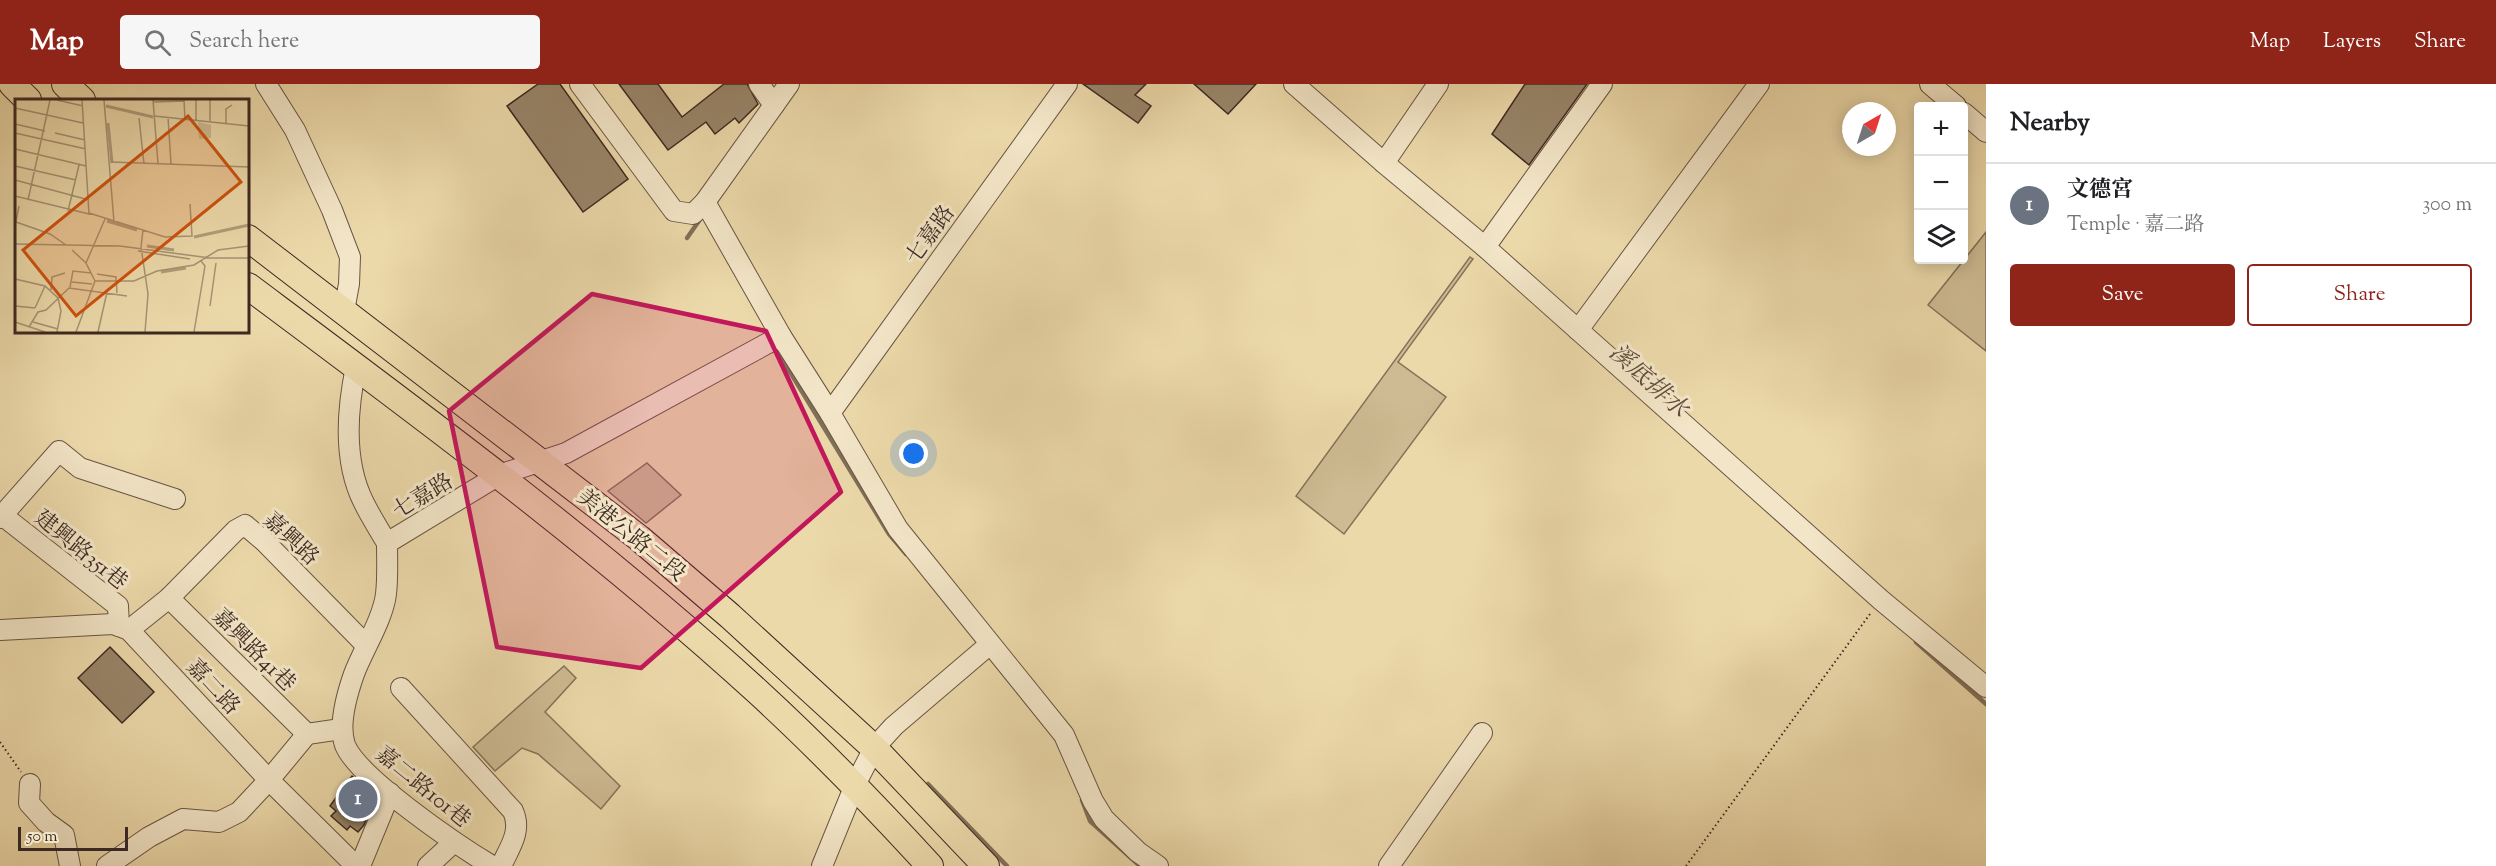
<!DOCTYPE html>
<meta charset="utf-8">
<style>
:root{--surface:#fff;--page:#f6f6f6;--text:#202124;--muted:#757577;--line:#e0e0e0;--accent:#8f2418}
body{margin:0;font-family:"Sorts Mill Goudy","Noto Serif TC",serif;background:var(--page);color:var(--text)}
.controls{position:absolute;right:18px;top:18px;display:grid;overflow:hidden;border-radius:6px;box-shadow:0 3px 15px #0003}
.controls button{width:54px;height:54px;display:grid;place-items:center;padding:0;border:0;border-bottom:2px solid var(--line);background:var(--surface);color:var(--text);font:30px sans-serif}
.compass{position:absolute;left:1842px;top:18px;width:54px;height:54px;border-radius:50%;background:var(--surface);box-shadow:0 3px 15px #0003;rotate:39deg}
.scale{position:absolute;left:18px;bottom:15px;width:110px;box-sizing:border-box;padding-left:6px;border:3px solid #3d2922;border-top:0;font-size:16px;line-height:21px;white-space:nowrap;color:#3d2922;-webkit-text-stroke:4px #f3e6c8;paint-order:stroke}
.you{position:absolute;left:914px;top:370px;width:21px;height:21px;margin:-15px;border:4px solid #fff;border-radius:50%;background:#1a73e8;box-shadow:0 0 0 9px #1a73e833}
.badge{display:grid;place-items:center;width:39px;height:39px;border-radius:50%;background:var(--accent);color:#fff;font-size:20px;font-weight:700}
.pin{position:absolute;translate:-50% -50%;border:3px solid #fff;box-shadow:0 2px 6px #0006}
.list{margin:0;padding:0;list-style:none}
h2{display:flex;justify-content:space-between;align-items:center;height:78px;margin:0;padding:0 24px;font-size:26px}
h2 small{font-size:20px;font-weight:400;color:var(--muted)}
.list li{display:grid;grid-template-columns:39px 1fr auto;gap:18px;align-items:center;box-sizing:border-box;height:84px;padding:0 24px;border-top:2px solid var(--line)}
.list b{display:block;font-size:22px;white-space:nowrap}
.list p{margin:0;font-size:20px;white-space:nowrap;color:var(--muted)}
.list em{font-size:20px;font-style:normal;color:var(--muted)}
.actions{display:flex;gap:12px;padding:18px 24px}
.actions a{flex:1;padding:14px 0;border:2px solid var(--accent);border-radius:6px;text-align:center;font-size:21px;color:var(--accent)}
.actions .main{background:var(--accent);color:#fff}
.icon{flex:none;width:33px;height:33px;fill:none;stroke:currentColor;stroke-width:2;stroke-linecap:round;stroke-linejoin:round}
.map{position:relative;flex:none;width:1986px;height:782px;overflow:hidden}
header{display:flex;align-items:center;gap:36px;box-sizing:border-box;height:84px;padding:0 30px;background:var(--accent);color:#fff}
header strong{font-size:28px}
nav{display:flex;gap:33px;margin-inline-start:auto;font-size:21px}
.search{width:420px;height:54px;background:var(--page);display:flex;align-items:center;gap:15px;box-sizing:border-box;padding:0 21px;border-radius:6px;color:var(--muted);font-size:22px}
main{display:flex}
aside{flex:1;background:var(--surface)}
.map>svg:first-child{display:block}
.green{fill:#cebb93;stroke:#86725a;stroke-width:1.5}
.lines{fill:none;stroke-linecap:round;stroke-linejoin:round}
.stream{stroke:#826f58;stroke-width:4.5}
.building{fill:#988569;stroke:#3d2922;stroke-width:1.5}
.minor-casing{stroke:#695544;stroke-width:22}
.major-casing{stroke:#3d2922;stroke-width:28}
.path{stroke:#3d2922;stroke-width:2;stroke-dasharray:1.5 3;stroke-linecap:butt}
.minor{stroke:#f3e6c8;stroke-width:20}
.major{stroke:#ecd9aa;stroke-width:26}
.marked{fill:#c2185b;fill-opacity:0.2;stroke:#c2185b;stroke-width:4.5;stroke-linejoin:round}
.labels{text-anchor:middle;stroke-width:6;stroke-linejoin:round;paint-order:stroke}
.street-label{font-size:22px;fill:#3d2922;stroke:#f3e6c8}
.water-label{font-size:24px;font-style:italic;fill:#604c3d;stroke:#f3e6c8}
.inset-river{fill:none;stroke:#b09d7c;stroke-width:3}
.inset-road{fill:none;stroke:#a69374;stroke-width:1.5}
.view{fill:#ce520f;fill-opacity:0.15;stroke:#ce520f;stroke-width:3}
.inset-edge{fill:none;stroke:#3d2922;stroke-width:3}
</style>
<header>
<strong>Map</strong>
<div class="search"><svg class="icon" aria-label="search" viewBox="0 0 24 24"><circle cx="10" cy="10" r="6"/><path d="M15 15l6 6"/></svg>Search here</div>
<nav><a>Map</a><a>Layers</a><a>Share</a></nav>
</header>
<main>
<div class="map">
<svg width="1986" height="782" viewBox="0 0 1986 782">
<rect width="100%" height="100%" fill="#ecd9aa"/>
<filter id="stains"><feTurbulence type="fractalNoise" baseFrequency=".00333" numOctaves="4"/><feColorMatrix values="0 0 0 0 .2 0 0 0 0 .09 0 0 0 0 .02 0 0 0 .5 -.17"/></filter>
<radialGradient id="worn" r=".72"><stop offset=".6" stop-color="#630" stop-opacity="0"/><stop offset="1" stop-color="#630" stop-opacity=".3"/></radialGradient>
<g class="green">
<polygon points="1986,148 1986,267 1928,221"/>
<polygon points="1470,173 1473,175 1398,278 1446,313 1344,450 1296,412"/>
<polygon points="647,379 681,411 646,439 608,407"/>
<polygon points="564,582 576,594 545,628 620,702 601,725 538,670 522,664 495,687 473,663"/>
</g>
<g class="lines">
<g class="stream">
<polyline points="687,154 701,134"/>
<polyline points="779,270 889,450 906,470"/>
<polyline points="1916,558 1986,620"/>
<polyline points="928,700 1007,782"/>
<polyline points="1082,716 1090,737 1140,782"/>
</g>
</g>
<g class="building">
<polygon points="538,0 560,0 628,95 583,128 507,22"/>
<polygon points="619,0 658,0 682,33 724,0 747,0 758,20 739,39 735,34 715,50 706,38 668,66"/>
<polygon points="1083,0 1146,0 1135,11 1151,22 1138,39"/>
<polygon points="1194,0 1256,0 1228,30"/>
<polygon points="1525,0 1587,0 1529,81 1492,50"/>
<polygon points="110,563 154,608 122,639 78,594"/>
<polygon points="352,692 375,713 364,741 358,748 350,742 347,746 331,732 336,727 330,722"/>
</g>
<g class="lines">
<defs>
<g id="minor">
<polyline points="266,0 295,46 332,126 350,173 349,200 344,227"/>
<polyline points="580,0 674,127 693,130 705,118 789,0"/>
<polyline points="759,0 774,21"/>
<polyline points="1294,0 1384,79 1485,163 1881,516 1986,603"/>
<polyline points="1930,0 1956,22"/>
<polyline points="1964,29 1986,48"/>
<polyline points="1384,79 1438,0"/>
<polyline points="705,118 781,252 830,329 898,445 1064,651 1093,717 1104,735 1138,768 1158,782"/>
<polyline points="1485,163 1602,0"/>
<polyline points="1578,246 1759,0"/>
<path d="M356 283C347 326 343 378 364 419 371 433 379 446 387 459"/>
<polyline points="830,329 1067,0"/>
<polyline points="3,432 118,522 119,542"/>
<polyline points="0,434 59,367 80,384 175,415"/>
<polyline points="169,514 307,650"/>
<polyline points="0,546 113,540 129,546 269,696 356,782"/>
<polyline points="129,546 169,514 236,446 245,441 265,458 366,561"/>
<path d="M401 604 513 727C522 747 510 763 501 782"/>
<polyline points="30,700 29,719 46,738 64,751 70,782"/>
<polyline points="107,782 149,753 183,735 219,738 239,728 269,696 307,650 341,645"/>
<polyline points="360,782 390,709"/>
<polyline points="428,782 453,759"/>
<path d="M492 782C459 762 358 694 345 661 338 641 347 610 354 590 363 566 383 535 386 510 388 493 387 476 387 459L499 391 566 369 781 252"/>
<polyline points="822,782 855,701 874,664 894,642 989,561"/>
<polyline points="1389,782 1482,649"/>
</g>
<g id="major">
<polyline points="12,0 28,16"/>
<polyline points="65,0 82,16"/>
<polyline points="248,154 639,454 730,532 874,664 986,782"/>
<path d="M248 202C422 332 597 461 758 608 818 663 875 722 930 782"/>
</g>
</defs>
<use href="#minor" class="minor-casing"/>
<use href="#major" class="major-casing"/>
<g class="path">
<polyline points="0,658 21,688"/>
<polyline points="1686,782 1870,530"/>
</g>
<use href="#minor" class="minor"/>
<use href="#major" class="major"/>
</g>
<path class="marked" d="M592 210 766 247 841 408 641 584 497 563 449 327Z"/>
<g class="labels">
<g class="street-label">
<text transform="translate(929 150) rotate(-54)" y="8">七嘉路</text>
<text transform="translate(422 411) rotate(-31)" y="8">七嘉路</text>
<text transform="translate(632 450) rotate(39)" y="8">美港公路二段</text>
<text transform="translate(292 454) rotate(43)" y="8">嘉興路</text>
<text transform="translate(82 465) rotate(39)" y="8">建興路351巷</text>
<text transform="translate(255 565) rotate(45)" y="8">嘉興路41巷</text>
<text transform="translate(214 602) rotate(47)" y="8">嘉二路</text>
<text transform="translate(424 702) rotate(39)" y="8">嘉二路101巷</text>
</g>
<g class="water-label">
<text transform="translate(1649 296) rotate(42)" y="8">溪底排水</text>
</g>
</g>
<g transform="translate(15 15)">
<rect width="234" height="234" fill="#ecd9aa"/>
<path d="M183 23 196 26V39L184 40Z" fill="#cebb93"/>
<path class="inset-river" d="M91 7 138 18M93 24 97 64M92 122 122 131M179 138 234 126M132 147 159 151M146 173 171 169"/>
<path class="inset-road" d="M42 1 68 7M89 1 99 123M138 1 143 65M169 1 170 21M181 1V21M139 3 169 2M0 9 68 24M139 17 234 27M153 18 156 65M124 19 129 65M195 22V1M211 24V10L217 6M0 25 30 32M0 34 71 50M40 34 70 41M0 50 71 67M96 63 234 68M0 67 61 81M0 81 74 101M0 97 74 115 67 1M13 101 35 1M53 112 64 66M74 114 150 138 177 137 175 105M1 123 35 135 51 146M0 127 4 107M128 131 126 148 133 195 130 233M0 145 105 147 195 159H234M57 151 71 164M123 152 175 160M82 175 101 178 102 194M0 180 30 187 43 199 46 212 42 233M80 182H119L142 172 179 166 203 151 234 147M57 183 77 185M55 188 58 172 76 174M36 191 37 178 50 174M0 207 20 209M195 207 201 164M20 209 30 187M0 223 30 233M18 223 43 230M14 228 23 213 31 211 54 189 112 197M61 233 80 182 71 164 90 120M83 233 92 193M179 233 190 167 186 162"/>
<path class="view" d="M173 17 226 83 61 217 8 151Z"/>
<rect width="234" height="234" class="inset-edge"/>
</g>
<rect width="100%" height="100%" filter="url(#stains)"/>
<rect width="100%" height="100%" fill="url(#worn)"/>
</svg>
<div class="controls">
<button>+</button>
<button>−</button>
<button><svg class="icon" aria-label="layers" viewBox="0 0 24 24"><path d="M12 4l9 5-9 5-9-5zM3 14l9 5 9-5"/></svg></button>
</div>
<svg class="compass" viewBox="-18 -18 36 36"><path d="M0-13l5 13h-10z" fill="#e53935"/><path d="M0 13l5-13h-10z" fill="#757577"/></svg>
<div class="scale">50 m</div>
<div class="you"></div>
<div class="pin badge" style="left:358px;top:715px;background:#6b7280">1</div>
</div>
<aside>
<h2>Nearby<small></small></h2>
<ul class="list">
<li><span class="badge" style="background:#6b7280">1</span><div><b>文德宮</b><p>Temple · 嘉二路</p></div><em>300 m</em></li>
</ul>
<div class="actions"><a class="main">Save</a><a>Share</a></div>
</aside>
</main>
